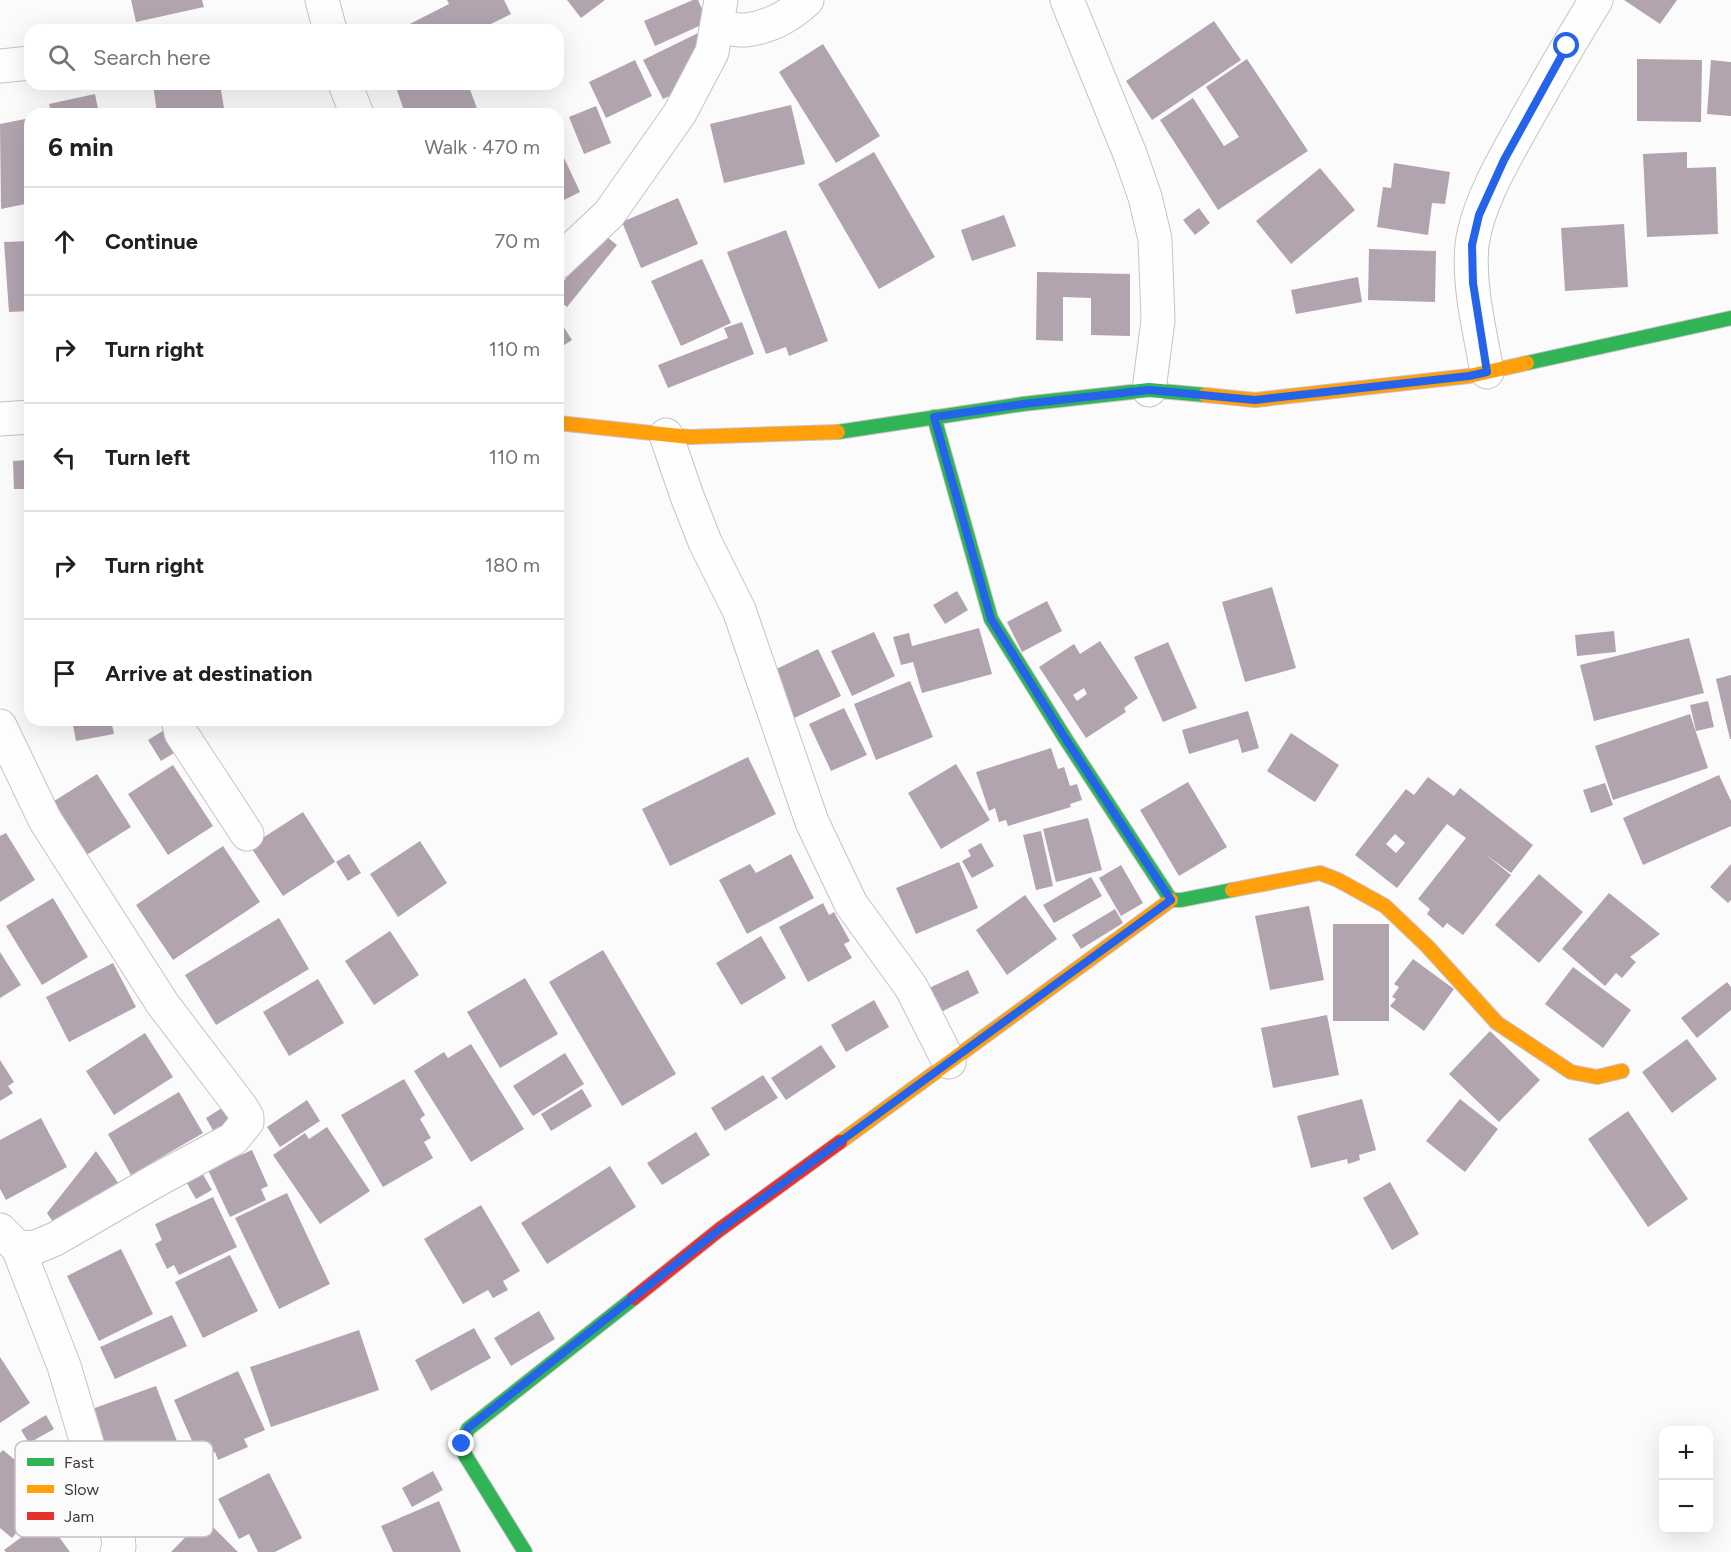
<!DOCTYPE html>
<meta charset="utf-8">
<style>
:root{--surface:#fff;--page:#f6f6f6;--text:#202124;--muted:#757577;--line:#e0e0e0}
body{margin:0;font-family:Figtree,sans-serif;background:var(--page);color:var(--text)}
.controls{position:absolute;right:18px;bottom:18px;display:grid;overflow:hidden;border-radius:12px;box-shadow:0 6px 24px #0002}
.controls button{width:54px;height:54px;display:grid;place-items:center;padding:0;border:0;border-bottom:2px solid var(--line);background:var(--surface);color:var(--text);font:30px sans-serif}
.stop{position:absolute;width:18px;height:18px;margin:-14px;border:4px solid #2563eb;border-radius:50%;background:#fff}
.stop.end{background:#2563eb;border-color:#fff;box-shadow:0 2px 6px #0008}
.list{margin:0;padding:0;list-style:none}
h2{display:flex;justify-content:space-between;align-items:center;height:78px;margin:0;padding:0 24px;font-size:26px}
h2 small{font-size:20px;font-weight:400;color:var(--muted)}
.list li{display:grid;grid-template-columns:39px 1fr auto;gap:18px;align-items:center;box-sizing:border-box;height:108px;padding:0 24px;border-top:2px solid var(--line)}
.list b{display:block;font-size:22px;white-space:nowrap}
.list em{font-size:20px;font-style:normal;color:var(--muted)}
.icon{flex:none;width:33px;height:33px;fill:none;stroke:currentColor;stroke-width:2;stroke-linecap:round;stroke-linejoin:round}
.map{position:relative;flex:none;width:1731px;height:1552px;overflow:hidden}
.search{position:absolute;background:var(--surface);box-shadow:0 6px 24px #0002;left:24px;top:24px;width:540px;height:66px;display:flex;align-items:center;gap:15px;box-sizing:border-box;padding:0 21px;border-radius:18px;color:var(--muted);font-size:22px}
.panel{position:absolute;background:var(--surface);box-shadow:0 6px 24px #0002;left:24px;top:108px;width:540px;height:618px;border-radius:18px}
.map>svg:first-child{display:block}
.building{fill:#b1a4af;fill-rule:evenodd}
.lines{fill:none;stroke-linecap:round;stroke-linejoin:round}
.street-casing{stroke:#c8c2c6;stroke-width:35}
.fast-casing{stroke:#c8c2c6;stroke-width:16}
.slow-casing{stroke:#c8c2c6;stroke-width:16}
.jam-casing{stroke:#c8c2c6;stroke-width:16}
.street{stroke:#fefefe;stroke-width:33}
.fast{stroke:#30b455;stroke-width:14}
.slow{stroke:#ff9f0a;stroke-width:14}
.jam{stroke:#e5322d;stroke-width:14}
.route{stroke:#2563eb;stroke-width:8}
.key{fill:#fbfbfb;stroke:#c4c0c3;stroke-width:1.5}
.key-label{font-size:16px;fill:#42353f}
</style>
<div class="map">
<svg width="1731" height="1552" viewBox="0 0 1731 1552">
<rect width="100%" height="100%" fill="#fbfbfb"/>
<g class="building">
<polygon points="131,0 202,0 204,7 136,22"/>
<polygon points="447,0 504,0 511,14 479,30 398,30 449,4"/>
<polygon points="567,0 605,0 581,18"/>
<polygon points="693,0 698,0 708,22 655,46 644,21"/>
<polygon points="1624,0 1677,0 1660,24"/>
<polygon points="1214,21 1241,60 1152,120 1126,81"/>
<polygon points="702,31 688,82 674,88 676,93 663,99 643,60"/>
<polygon points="823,44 880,136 836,163 779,72"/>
<polygon points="1247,59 1308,151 1218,210 1160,120 1193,98 1224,146 1239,137 1206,87"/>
<polygon points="1637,59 1702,60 1701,122 1637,121"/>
<polygon points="635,60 652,96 606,118 589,82"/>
<polygon points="1711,60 1731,62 1731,116 1707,114"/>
<polygon points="153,84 220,84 225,114 157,114"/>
<polygon points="395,84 468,84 479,114 405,114"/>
<polygon points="95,94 99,114 52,114 49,104"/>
<polygon points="791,105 805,164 724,183 710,124"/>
<polygon points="596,106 611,143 584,154 569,117"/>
<polygon points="30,118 30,203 1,209 0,124"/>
<polygon points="558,145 580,192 558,203"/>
<polygon points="874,152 935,257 879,289 818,184"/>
<polygon points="1687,152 1687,168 1716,167 1718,234 1647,237 1643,154"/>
<polygon points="1394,163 1450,172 1445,204 1432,203 1428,235 1377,227 1383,187 1391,188"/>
<polygon points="1320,168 1355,210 1291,264 1256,221"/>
<polygon points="678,198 698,244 641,268 622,222"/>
<polygon points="1199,208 1210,223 1195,235 1183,220"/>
<polygon points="1004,215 1016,246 972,261 961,230"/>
<polygon points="1624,224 1628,287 1565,291 1561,228"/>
<polygon points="786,230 828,341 789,356 786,347 766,354 727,252"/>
<polygon points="602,233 617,245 567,307 558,300 558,288"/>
<polygon points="30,241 30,311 9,312 4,242"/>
<polygon points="1369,249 1436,251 1435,302 1368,300"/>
<polygon points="702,259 731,323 681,346 651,281"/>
<polygon points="1037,272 1130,274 1130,336 1091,335 1091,298 1063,297 1063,341 1036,340"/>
<polygon points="1358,277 1362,302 1296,314 1291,290"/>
<polygon points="558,318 572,340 558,349"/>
<polygon points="742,322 754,354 668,388 658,365 728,338 724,328"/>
<polygon points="27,460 27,489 14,489 13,461"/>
<polygon points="1272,587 1296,668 1245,682 1222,602"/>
<polygon points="957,591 968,610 945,624 933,605"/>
<polygon points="1047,601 1062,631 1022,652 1007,622"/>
<polygon points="979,628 992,674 922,693 913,662 901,665 893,637 909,633 912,646"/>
<polygon points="1614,631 1616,652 1577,656 1575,635"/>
<polygon points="874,632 895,676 852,696 831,651"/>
<polygon points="1689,638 1704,693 1594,721 1580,665"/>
<path d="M1100 641 1138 698 1124 708 1126 712 1086 738 1039 667 1074 644 1080 654ZM1084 688 1087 694 1077 701 1073 695Z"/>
<polygon points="1168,642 1197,708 1163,722 1134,657"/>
<polygon points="818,649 841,696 792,719 770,672"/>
<polygon points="1731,675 1731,739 1730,739 1716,679"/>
<polygon points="910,681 933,737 876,760 854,704"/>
<polygon points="1708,701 1714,727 1696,731 1690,705"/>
<polygon points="844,708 867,755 831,771 809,724"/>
<polygon points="1248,711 1259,748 1242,753 1238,739 1189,754 1182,730"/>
<polygon points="1690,714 1708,768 1613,800 1595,746"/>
<polygon points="72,720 111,720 114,734 76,741"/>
<polygon points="166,729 179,750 161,761 148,740"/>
<polygon points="1291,733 1339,765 1315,802 1267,771"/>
<polygon points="1051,748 1058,769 1064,767 1070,786 1077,784 1082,800 1070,804 1071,807 1008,826 1006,820 999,822 995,808 989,811 976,772"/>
<polygon points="748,757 776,814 670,866 642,809"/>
<polygon points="956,764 990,820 941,849 908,793"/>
<polygon points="173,765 213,826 168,855 128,794"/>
<polygon points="97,774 131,827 85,856 51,803"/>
<polygon points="1719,775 1731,801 1731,826 1643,865 1623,818"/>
<path d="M1428 777 1454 796 1460 788 1533 845 1511 873 1485 854 1511 875 1463 935 1447 923 1443 928 1427 914 1430 909 1418 899 1466 838 1447 824 1397 888 1355 855 1406 789 1414 795ZM1395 834 1405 843 1396 853 1386 844Z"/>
<polygon points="1188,782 1227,847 1179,876 1140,810"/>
<polygon points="1605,783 1613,805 1591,813 1583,790"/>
<polygon points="303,812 335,862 283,896 250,846"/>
<polygon points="1088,818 1102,870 1056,882 1043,829"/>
<polygon points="1041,831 1053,886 1036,890 1023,835"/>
<polygon points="6,833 35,880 0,902 0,836"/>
<polygon points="420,841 447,883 398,917 370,874"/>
<polygon points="981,843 994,866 972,878 962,861 971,856 968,850"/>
<polygon points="223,846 260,902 173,960 136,905"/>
<polygon points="349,854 361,873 348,881 336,862"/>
<polygon points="791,854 814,898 747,934 719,880 750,864 756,873"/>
<polygon points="959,862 978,908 916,934 896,888"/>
<polygon points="1731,864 1731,900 1728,903 1710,887"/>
<polygon points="1121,865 1143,903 1121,916 1099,878"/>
<polygon points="1539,874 1583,912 1539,963 1495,925"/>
<polygon points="1091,877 1102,896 1054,923 1043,905"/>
<polygon points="1609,893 1660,934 1630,957 1636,962 1622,978 1616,973 1605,986 1562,949"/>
<polygon points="1025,895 1057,939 1007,975 976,930"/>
<polygon points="53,898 88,957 42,985 6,926"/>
<polygon points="823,903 829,915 834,912 850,941 844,944 852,958 808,982 779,927"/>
<polygon points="1309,906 1324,980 1270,990 1255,916"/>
<polygon points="1115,909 1123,923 1081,949 1072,935"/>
<polygon points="279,918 309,969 216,1025 185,975"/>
<rect x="1333" y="924" width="56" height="97"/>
<polygon points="390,931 419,975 374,1005 345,961"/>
<polygon points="761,936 786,978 741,1005 716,963"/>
<polygon points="603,950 676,1074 622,1106 549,982"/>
<polygon points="0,952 21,985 0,998"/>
<polygon points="1413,959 1454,989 1424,1031 1390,1006 1396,999 1392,997 1399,987 1394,984"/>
<polygon points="113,963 136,1007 69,1042 46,997"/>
<polygon points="1573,967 1631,1010 1603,1048 1545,1004"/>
<polygon points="968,970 979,993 941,1012 929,988"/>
<polygon points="525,978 558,1034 500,1068 467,1012"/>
<polygon points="318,979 344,1023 289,1056 263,1012"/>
<polygon points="1727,982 1731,987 1731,1010 1697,1038 1681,1018"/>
<polygon points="874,1000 889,1027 846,1052 831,1025"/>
<polygon points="1327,1015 1339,1075 1273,1088 1261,1028"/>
<polygon points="1490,1031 1540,1080 1499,1122 1449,1074"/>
<polygon points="145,1033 173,1077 114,1115 86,1071"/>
<polygon points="1687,1039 1717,1079 1672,1113 1642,1072"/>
<polygon points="471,1044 524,1129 471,1162 414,1071 444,1052 448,1058"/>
<polygon points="821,1045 836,1067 786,1100 771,1078"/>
<polygon points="565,1053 584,1084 533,1116 513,1086"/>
<polygon points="0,1060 14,1082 8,1086 13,1093 0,1101"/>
<polygon points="763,1075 778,1098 725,1131 711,1108"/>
<polygon points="404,1079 425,1115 420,1119 431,1138 424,1142 433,1158 383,1187 341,1115"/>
<polygon points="582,1089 592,1106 551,1131 541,1114"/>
<polygon points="179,1092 203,1133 131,1175 108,1134"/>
<polygon points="1362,1099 1376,1150 1359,1155 1360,1160 1348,1164 1347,1159 1311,1168 1297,1116"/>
<polygon points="1460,1099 1498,1129 1465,1172 1426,1141"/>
<polygon points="307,1100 320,1121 280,1147 267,1127"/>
<polygon points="225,1106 234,1119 214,1132 206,1118"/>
<polygon points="1628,1111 1688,1199 1648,1227 1588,1139"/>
<polygon points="41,1118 67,1167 6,1200 0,1189 0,1140"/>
<polygon points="327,1127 370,1191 320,1224 273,1155 305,1133 309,1139"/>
<polygon points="696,1132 710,1155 662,1185 647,1163"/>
<polygon points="252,1150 268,1186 261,1189 266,1200 230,1217 208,1170"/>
<polygon points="96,1151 119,1184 57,1228 47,1213"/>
<polygon points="610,1166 636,1207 547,1264 521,1223"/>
<polygon points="201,1171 212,1190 196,1199 185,1180"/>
<polygon points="1390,1182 1419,1234 1392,1250 1363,1198"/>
<polygon points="287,1193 330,1284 279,1309 235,1218"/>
<polygon points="213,1197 237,1247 179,1275 174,1265 167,1269 155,1244 162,1240 155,1224"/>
<polygon points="481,1205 520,1271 503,1281 508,1290 493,1298 488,1290 463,1304 424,1239"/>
<polygon points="121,1249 153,1314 99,1341 67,1276"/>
<polygon points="230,1255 258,1311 203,1338 175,1282"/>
<polygon points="539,1311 555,1339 511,1366 494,1338"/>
<polygon points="172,1315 187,1346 115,1379 100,1347"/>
<polygon points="474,1328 491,1358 431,1391 415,1360"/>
<polygon points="359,1330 379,1390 271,1427 250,1367"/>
<polygon points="0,1357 30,1403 0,1423"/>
<polygon points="238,1371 265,1430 244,1439 248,1447 218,1460 215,1452 200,1459 174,1400"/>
<polygon points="156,1386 193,1483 168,1492 171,1502 152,1509 148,1500 128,1507 92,1409"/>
<polygon points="46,1415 54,1429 29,1443 21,1430"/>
<polygon points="3,1450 51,1490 12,1538 0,1528 0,1453"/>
<polygon points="433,1471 443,1490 412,1507 402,1488"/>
<polygon points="269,1473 302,1538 275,1552 258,1552 249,1534 239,1539 218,1499"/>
<polygon points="439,1501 461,1552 393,1552 381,1526"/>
<polygon points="204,1518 238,1552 171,1552"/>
<polygon points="46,1519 70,1552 6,1552 4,1550"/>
</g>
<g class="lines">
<defs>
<g id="street">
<polyline points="322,0 330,30"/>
<polyline points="1067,0 1130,154 1145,197 1155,239 1158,320 1149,390"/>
<path d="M717 26C726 27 737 31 746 30 770 27 790 16 807 0"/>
<polyline points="0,66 30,63"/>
<polyline points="345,84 357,114"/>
<polyline points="558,262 609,214 680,113 712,52 721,0"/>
<path d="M1487 372C1480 331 1468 286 1472 245 1477 205 1503 161 1522 127 1546 84 1570 42 1596 0"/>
<polyline points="0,419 30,417"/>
<polyline points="666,435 687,496 705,542 739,610 812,822 851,904 911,987 949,1062"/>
<polyline points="178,720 181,733 247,834"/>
<polyline points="0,726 45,820 162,1003 241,1107 247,1117 247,1122 233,1139 157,1180 55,1239 36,1247 18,1248 0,1230"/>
<polyline points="18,1248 64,1366 103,1497 118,1536 119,1547 117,1552"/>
</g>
<g id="fast">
<polyline points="1527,363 1731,318"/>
<polyline points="934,417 991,619 1065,738 1171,900 1181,900 1232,890"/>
<polyline points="838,432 1023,404 1149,390 1205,395"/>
<polyline points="525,1552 465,1455 462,1444 468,1429 634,1298"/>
</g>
<g id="slow">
<polyline points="1205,395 1255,400 1469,376 1527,363"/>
<polyline points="558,423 689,437 838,432"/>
<polyline points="1232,890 1320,873 1338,880 1385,906 1427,946 1497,1023 1571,1072 1597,1077 1622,1071"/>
<polyline points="840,1142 1171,900"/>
</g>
<polyline id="jam" points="634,1298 719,1230 840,1142"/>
</defs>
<use href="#street" class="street-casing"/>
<use href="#fast" class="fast-casing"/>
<use href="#slow" class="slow-casing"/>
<use href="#jam" class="jam-casing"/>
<use href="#street" class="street"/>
<use href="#fast" class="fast"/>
<use href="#slow" class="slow"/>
<use href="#jam" class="jam"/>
</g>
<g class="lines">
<polyline class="route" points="462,1444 468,1428 719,1230 1171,900 1065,738 991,619 934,417 1023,404 1149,390 1255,400 1469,376 1487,372 1473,283 1472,245 1479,215 1504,160 1567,46"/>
</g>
<rect x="15" y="1441" width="198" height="96" rx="9" class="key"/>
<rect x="27" y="1458" width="27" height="8" fill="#30b455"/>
<rect x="27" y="1485" width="27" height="8" fill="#ff9f0a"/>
<rect x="27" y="1512" width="27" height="8" fill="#e5322d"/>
<g class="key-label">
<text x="64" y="1468">Fast</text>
<text x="64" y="1495">Slow</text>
<text x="64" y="1522">Jam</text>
</g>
</svg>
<div class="controls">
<button>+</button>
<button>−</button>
</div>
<div class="stop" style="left:1567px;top:46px"></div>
<div class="stop end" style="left:462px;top:1444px"></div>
<div class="search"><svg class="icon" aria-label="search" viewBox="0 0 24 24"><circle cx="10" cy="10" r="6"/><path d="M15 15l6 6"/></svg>Search here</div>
<section class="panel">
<h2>6 min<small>Walk · 470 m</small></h2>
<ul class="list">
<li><svg class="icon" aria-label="ahead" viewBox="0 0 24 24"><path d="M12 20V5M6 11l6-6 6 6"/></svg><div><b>Continue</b></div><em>70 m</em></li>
<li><svg class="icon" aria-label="right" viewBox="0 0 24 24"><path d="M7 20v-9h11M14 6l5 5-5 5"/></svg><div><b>Turn right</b></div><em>110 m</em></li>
<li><svg class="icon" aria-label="left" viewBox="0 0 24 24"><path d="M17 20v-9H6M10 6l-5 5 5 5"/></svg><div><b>Turn left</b></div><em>110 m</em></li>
<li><svg class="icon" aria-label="right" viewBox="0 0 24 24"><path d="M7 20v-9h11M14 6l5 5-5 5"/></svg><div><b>Turn right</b></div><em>180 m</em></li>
<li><svg class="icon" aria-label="arrive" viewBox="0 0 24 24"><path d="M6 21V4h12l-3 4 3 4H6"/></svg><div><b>Arrive at destination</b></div></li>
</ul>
</section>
</div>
